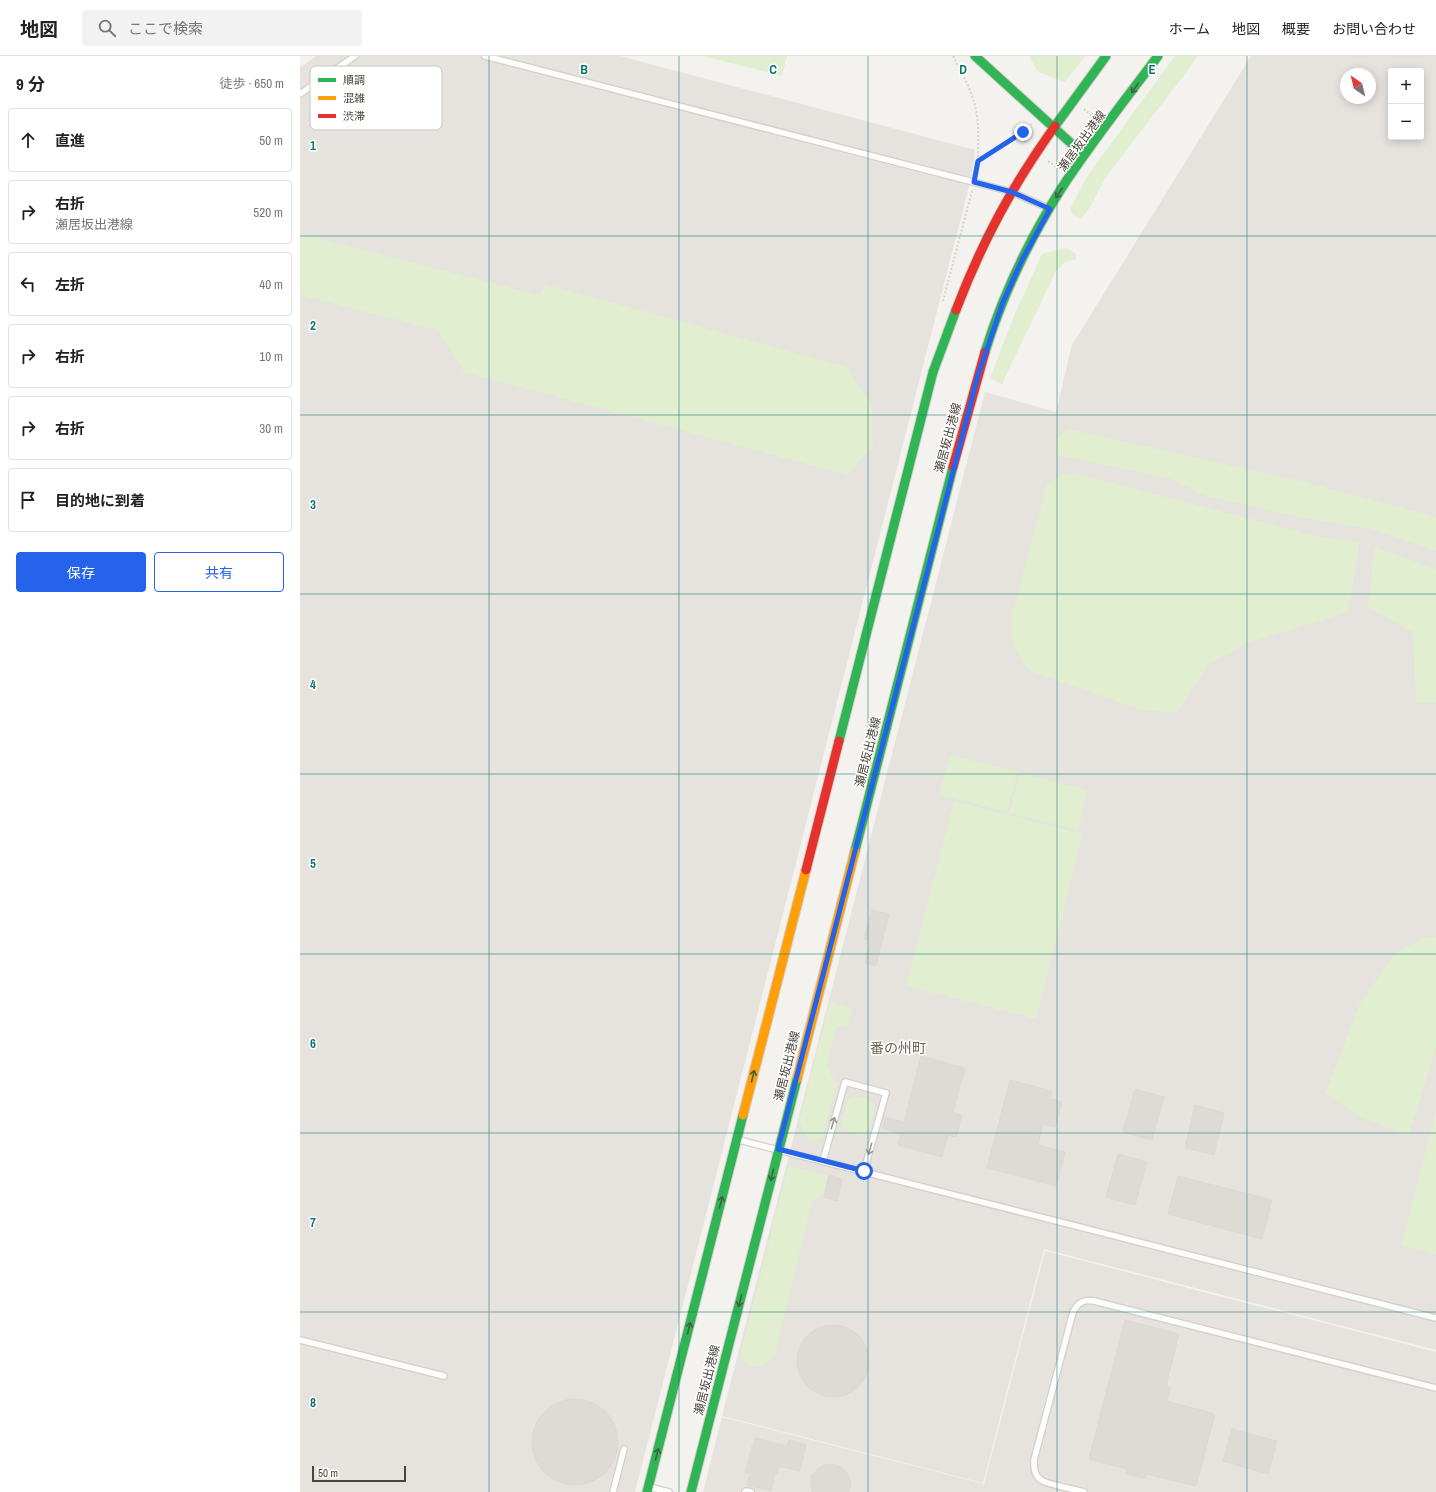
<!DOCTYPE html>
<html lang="ja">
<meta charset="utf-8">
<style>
:root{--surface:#fff;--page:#f2f2f2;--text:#222;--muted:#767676;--line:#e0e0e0;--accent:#2563eb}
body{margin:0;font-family:"Archivo Narrow","Noto Sans JP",sans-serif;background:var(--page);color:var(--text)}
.controls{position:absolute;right:12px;top:12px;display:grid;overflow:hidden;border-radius:4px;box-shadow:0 2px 10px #0003}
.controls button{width:36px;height:36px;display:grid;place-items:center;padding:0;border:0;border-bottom:1px solid var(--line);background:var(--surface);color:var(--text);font:20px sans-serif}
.compass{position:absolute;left:1040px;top:12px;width:36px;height:36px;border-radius:50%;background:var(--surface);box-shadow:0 2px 10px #0003;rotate:325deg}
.scale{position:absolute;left:12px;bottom:10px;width:94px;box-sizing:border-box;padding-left:4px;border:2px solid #4b4439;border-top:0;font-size:11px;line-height:14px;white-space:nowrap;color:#4b4439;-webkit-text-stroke:3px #fff;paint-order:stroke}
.stop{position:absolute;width:12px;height:12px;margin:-9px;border:3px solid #2563eb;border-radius:50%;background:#fff}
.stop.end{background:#2563eb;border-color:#fff;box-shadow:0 1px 4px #0008}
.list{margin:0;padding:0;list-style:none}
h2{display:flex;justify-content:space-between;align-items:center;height:52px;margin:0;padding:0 16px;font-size:17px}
h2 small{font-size:13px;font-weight:400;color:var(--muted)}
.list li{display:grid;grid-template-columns:26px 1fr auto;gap:12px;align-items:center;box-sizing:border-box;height:64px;margin:0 8px 8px;padding:0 8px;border:1px solid var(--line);border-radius:4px}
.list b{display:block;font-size:15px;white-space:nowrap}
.list p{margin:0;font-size:13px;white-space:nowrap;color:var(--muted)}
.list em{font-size:13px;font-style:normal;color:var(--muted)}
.actions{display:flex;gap:8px;padding:12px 16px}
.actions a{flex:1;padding:9px 0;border:1px solid var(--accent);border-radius:4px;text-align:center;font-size:14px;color:var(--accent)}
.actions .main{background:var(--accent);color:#fff}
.icon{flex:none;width:22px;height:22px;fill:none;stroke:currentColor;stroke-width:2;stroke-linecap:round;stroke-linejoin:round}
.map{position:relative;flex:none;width:1136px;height:1436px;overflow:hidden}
header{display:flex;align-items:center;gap:24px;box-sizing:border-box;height:56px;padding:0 20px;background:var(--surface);border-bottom:1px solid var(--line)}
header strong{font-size:19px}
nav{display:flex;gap:22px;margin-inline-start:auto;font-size:14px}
.search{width:280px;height:36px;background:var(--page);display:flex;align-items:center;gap:10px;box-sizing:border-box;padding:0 14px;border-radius:4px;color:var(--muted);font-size:15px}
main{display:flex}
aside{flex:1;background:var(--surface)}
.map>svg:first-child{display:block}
.industrial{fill:#e6e2de;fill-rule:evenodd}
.green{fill:#e1eecf}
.parking{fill:#e6e3df}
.building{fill:#dedbd6;stroke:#dcd9d4}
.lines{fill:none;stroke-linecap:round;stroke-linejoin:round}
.lane-casing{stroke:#d2d0cb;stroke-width:8}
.fast-casing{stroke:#d3cfc5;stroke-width:11}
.slow-casing{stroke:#d3cfc5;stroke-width:11}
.jam-casing{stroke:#d3cfc5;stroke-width:11}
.path{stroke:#d3d2cc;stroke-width:2;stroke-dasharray:2 2;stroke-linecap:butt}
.lane{stroke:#fdfdfc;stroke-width:5.5}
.fast{stroke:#30b455;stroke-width:9}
.slow{stroke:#ff9f0a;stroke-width:9}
.jam{stroke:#e5322d;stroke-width:9}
.oneway{stroke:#446040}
.oneway2{stroke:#9b9791}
.route{stroke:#2563eb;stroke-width:5}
.grid{fill:none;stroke:#0f766e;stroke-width:1;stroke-opacity:0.55}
.labels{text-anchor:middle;stroke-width:3;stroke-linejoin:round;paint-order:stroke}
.street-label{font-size:12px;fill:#4b4439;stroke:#fff}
.quarter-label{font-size:14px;fill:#6e6250;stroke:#fff}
.key{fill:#fff;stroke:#c9c7c4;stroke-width:1}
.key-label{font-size:11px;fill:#4b4439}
.grid-label{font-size:13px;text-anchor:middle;font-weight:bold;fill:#0f766e;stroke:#fff;stroke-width:3;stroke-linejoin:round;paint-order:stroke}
</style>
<header>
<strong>地図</strong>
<div class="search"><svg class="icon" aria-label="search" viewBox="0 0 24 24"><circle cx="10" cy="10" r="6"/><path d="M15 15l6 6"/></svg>ここで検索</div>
<nav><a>ホーム</a><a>地図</a><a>概要</a><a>お問い合わせ</a></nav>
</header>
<main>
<aside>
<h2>9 分<small>徒歩 · 650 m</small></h2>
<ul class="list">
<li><svg class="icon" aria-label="ahead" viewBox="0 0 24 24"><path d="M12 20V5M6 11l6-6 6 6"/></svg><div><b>直進</b></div><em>50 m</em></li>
<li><svg class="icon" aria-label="right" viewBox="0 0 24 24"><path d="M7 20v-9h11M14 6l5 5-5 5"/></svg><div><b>右折</b><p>瀬居坂出港線</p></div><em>520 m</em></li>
<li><svg class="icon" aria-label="left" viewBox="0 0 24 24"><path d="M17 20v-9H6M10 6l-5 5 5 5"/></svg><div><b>左折</b></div><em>40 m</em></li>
<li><svg class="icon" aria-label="right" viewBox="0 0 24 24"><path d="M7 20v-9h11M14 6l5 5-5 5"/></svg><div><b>右折</b></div><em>10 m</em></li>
<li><svg class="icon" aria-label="right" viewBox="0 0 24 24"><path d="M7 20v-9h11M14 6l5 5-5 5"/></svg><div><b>右折</b></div><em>30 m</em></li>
<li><svg class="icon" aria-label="arrive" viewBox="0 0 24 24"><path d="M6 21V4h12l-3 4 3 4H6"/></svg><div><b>目的地に到着</b></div></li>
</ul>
<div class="actions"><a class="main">保存</a><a>共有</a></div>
</aside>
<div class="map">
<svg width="1136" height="1436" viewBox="0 0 1136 1436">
<rect width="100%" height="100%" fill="#f4f2ee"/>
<g class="industrial">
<polygon points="16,0 320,0 675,94 673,113 667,138 335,1436 0,1436 0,12"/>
<path d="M951 0H1136V1294L744 1193 683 1427 422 1360 685 336 756 356 772 289ZM1091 15H1121V81H1091ZM1046 18H1070V42H1046Z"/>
<polygon points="745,1195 1136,1296 1136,1436 403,1436 422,1361 684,1428"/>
</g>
<g class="green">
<polygon points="402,0 487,0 482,20"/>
<polygon points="729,0 785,0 765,26 738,16"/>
<path d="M875 0H898C869 40 838 78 809 117 798 131 794 151 780 163L773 159 770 153 786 122Z"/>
<polygon points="0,178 239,239 244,228 547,311 571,348 573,390 548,419 164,316 137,274 0,239"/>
<polygon points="766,192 776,198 776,203 766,206 756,215 702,328 690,322 714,260 742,198"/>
<polygon points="768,373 1005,426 1136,461 1136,495 1070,473 1008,463 906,440 871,423 758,399 756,382"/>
<polygon points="774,417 1020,481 1060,486 1048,556 945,588 908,609 877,656 845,655 729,615 714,592 710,566 747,428 761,419"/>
<polygon points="1075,491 1136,513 1136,647 1116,646 1113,576 1067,551"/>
<polygon points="650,699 718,716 707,756 639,739"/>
<polygon points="720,717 788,734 778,774 709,757"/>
<polygon points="654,745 783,778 736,963 606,930"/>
<polygon points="1126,881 1136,881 1136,992 1109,1080 1060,1061 1025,1037 1060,947 1095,897"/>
<polygon points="530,946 552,952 548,970 536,971 527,1011 537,1028 523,1081 512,1085 505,1080 499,1065"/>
<path d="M553 1040C562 1042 571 1042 575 1050L568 1076 562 1080 544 1074 541 1072 548 1043Z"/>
<polygon points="1136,1055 1136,1199 1101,1189"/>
<path d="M488 1110 528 1119 524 1137 512 1145 475 1300C463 1311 451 1317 440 1300Z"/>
</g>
<polygon class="parking" points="568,937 626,952 605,1034 533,1016 543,976 559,972"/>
<g class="building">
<polygon points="572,854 589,858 576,910 565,907 570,885 564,883"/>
<polygon points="621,1000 665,1012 653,1056 662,1059 656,1081 648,1079 642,1101 598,1089 601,1078 583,1072 585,1062 588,1063 588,1062 604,1066"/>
<polygon points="710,1024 752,1035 750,1043 762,1046 755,1071 743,1068 738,1089 765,1096 756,1130 687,1112"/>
<polygon points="835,1033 864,1041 852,1084 823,1076"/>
<polygon points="895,1049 924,1057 914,1099 885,1092"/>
<polygon points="818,1098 847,1106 835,1149 806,1141"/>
<polygon points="529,1119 542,1123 537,1145 524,1141"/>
<polygon points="878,1120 972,1144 962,1183 868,1158"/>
<polygon points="825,1264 879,1278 866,1330 871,1332 867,1345 915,1358 896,1430 846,1418 845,1422 826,1418 827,1413 789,1403"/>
<circle cx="533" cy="1305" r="36"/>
<circle cx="275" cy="1386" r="43"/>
<polygon points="932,1373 977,1385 968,1418 923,1405"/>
<polygon points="455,1382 487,1390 489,1384 506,1389 500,1415 479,1410 477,1418 475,1417 471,1435 447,1429 450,1417 445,1416 452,1390 453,1391"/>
<polygon points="530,1408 536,1409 542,1412 547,1417 550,1423 551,1429 549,1436 512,1436 511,1430 511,1420 518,1413 523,1410"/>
</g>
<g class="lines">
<defs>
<g id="lane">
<polyline points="185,0 712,136 748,152"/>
<polyline points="0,38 55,0"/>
<polyline points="439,1084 1136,1262"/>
<polyline points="523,1105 545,1026 586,1037 564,1115"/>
<polyline points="0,1284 144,1320"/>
<polyline points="349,1431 369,1436"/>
<polyline points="313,1436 324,1393"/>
<polyline points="445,1436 446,1435 451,1436"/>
<path d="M784 1436C774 1433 749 1429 741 1424 734 1419 734 1412 734 1404L773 1256C778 1247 783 1243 794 1245L1136 1332"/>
</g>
<g id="fast">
<polyline points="675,0 784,99"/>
<polyline points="755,70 806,0"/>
<path d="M685 296C703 238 729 184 761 133 791 87 825 44 858 0"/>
<polyline points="539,685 633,316 656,254"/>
<polyline points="555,795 653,411"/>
<polyline points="347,1436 443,1059"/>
<polyline points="391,1436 497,1023"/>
</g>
<g id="slow">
<polyline points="497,1023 555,795"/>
<polyline points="443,1059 506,814"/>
</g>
<g id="jam">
<path d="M656 254C682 186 712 130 755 70"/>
<polyline points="653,411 685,296"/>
<polyline points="506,814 539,685"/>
</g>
</defs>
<use href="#lane" class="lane-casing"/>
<use href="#fast" class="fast-casing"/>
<use href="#slow" class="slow-casing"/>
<use href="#jam" class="jam-casing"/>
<g class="path">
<path d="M653 0C663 19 675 40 677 61 679 76 678 91 678 105"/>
<polyline points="784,53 794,61"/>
<polyline points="723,76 725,87"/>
<polyline points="748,105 759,113"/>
<polyline points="676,117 678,105 723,76 731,68"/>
<polyline points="643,245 672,135"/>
</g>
<use href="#lane" class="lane"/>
<use href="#fast" class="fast"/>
<use href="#slow" class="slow"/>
<use href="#jam" class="jam"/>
</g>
<defs><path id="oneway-shaft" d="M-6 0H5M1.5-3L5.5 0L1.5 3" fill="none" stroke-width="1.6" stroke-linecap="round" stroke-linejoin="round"/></defs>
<g class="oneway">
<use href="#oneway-shaft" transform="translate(835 32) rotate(126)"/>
<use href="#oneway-shaft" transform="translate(759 137) rotate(123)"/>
<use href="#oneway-shaft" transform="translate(453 1020) rotate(-76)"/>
<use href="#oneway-shaft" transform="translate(472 1119) rotate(104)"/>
<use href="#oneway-shaft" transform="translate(421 1146) rotate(-76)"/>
<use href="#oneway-shaft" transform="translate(440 1245) rotate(104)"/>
<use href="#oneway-shaft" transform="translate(389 1272) rotate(-76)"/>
<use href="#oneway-shaft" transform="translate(357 1398) rotate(-76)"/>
</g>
<g class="oneway2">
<use href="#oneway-shaft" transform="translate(533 1067) rotate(-74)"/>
<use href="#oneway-shaft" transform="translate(570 1093) rotate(106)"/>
</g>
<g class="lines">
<polyline class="route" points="564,1115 478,1093 678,319 703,246 722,204 750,153 712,136 674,126 678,105 723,76"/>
</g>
<path class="grid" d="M189 0V1436M379 0V1436M568 0V1436M757 0V1436M947 0V1436M0 180H1136M0 359H1136M0 538H1136M0 718H1136M0 898H1136M0 1077H1136M0 1256H1136"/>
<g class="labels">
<g class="street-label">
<text transform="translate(782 85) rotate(-54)" y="4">瀬居坂出港線</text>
<text transform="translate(648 382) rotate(-75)" y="4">瀬居坂出港線</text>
<text transform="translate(568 696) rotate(-76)" y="4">瀬居坂出港線</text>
<text transform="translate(487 1010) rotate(-76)" y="4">瀬居坂出港線</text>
<text transform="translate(407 1324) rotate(-76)" y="4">瀬居坂出港線</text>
</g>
<g class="quarter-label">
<text x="598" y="997">番の州町</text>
</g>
</g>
<rect x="10" y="10" width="132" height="64" rx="6" class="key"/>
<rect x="18" y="22" width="18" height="4" fill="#30b455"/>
<rect x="18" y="40" width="18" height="4" fill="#ff9f0a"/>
<rect x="18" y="58" width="18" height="4" fill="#e5322d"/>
<g class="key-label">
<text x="43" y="28">順調</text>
<text x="43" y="46">混雑</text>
<text x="43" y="64">渋滞</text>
</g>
<g class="grid-label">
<text x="284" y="18">B</text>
<text x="473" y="18">C</text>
<text x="663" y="18">D</text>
<text x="852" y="18">E</text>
<text x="13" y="94">1</text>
<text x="13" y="274">2</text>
<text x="13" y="453">3</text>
<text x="13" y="633">4</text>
<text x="13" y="812">5</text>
<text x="13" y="992">6</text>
<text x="13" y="1171">7</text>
<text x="13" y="1351">8</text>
</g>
</svg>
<div class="controls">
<button>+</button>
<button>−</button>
</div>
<svg class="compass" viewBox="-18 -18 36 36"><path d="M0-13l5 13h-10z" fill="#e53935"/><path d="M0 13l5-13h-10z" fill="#767676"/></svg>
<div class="scale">50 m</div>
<div class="stop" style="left:564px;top:1115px"></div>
<div class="stop end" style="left:723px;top:76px"></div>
</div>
</main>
